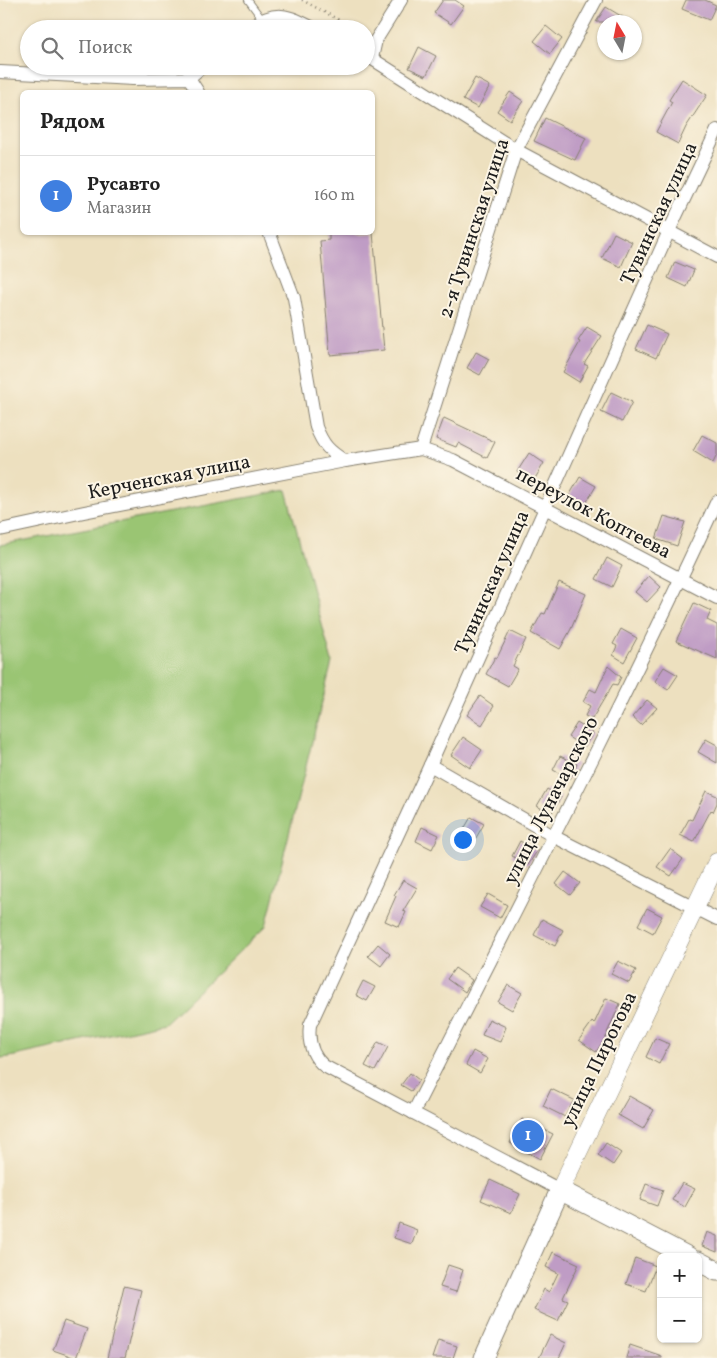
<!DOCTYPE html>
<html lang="ru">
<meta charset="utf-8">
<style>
:root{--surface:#fff;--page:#f6f6f6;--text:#222;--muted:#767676;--line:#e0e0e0;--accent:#c8321e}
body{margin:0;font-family:Vollkorn,serif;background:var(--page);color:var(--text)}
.controls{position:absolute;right:15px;bottom:15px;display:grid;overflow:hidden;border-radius:8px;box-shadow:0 1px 4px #0004}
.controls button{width:45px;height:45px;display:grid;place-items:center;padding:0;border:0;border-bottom:1px solid var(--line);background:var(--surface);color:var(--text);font:25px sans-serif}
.compass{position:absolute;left:597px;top:15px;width:45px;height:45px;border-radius:50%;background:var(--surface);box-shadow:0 1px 4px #0004;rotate:350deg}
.you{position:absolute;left:462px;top:839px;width:18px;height:18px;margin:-12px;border:4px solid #fff;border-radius:50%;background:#1a73e8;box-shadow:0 0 0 8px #1a73e833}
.badge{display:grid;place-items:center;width:32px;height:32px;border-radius:50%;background:var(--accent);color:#fff;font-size:16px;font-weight:700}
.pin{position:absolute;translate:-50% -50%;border:2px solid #fff;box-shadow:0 1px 5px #0006}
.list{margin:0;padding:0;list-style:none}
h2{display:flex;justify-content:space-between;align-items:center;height:65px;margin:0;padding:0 20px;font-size:21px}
h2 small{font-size:16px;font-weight:400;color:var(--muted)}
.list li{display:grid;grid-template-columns:32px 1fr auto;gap:15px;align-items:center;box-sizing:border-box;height:80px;padding:0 20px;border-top:1px solid var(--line)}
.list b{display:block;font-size:19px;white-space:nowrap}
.list p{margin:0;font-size:16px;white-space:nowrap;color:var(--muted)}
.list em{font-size:16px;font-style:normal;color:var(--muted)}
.icon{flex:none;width:28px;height:28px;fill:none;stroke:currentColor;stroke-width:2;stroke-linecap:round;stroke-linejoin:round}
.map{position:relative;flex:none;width:717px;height:1358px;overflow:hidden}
.search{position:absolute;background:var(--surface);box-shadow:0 1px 4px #0004;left:20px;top:20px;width:355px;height:55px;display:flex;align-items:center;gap:12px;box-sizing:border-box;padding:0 18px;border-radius:28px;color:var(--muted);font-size:19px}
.panel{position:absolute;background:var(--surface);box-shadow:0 1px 4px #0004;left:20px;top:90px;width:355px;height:145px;border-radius:8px}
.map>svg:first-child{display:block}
.green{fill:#9ac573;stroke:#5b7048}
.building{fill:#bf9cc5}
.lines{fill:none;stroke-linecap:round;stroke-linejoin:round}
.lane-casing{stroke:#847e6e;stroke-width:8}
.street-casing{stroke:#847e6e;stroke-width:14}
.secondary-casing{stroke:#847e6e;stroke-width:19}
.primary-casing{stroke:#847e6e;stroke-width:21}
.path{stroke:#847e6e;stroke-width:2.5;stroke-dasharray:1 4;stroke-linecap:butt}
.lane{stroke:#fff;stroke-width:6}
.street{stroke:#fff;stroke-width:12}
.secondary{stroke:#fff;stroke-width:18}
.primary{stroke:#fff;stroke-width:19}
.labels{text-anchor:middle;stroke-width:4;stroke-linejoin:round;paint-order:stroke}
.street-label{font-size:20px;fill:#1c1c1c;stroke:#fcf5e5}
</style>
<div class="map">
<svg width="717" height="1358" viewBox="0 0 717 1358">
<rect width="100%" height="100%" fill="#fcf5e5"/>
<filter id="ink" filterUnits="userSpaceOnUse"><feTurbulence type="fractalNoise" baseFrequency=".02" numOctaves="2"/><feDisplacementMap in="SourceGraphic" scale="10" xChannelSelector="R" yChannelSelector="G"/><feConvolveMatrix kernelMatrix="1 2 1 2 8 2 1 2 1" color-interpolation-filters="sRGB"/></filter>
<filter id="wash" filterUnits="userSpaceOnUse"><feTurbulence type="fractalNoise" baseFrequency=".0096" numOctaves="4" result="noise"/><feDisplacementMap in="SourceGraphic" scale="20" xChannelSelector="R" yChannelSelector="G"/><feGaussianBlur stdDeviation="1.12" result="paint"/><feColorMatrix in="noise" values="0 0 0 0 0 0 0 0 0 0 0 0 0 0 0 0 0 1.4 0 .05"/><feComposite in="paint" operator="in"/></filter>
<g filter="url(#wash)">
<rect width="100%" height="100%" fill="#ede0bf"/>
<polygon class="green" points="286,490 332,662 266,926 165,1023 10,1057 0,1058 0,545"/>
<g id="blocks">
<g class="building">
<polygon points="443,0 455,0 464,6 451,24 434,13"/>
<polygon points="686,0 705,0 716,5 709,20 682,9"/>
<polygon points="606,7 631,22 596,22"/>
<polygon points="546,26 562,39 550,54 534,41"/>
<polygon points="419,47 436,56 426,76 409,68"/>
<polygon points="475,78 490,86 478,108 463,100"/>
<polygon points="682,79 707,95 686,127 678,144 656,132 672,102 669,100"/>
<polygon points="510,92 523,101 510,120 497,111"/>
<polygon points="545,118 586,138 575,160 534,141"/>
<polygon points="329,232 357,232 357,234 373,233 384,350 330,355 320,241 329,240"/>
<polygon points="614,233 632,242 621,267 602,258"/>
<polygon points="675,262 694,270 687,287 668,278"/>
<polygon points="647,325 667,334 656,358 636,349"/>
<polygon points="587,327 602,336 584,364 588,366 579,382 563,372 580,342 578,341"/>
<polygon points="476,352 489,359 480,375 467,368"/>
<polygon points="611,392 632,402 622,422 601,412"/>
<polygon points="444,418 495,442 487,458 458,443 456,447 436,439"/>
<polygon points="702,435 717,443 717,455 713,463 693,451"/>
<polygon points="529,453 544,463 533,482 517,472"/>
<polygon points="580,477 596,486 585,505 569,496"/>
<polygon points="664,516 685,522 677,546 656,539"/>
<polygon points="607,558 622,566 612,587 596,579"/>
<polygon points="649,576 661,587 647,602 635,592"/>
<polygon points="559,582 586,594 571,629 560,649 531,633 542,613 545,614"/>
<polygon points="694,603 711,611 707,620 717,625 717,659 676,641"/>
<polygon points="621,629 637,638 624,662 613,655 617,646 613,644"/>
<polygon points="510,631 526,639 513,666 518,669 508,686 486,674 495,657 497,658"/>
<polygon points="608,666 621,677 617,685 613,684 592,719 585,716 590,706 583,702 590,689 596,692"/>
<polygon points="664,667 678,675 668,690 655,681"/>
<polygon points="480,696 494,706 482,725 467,715"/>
<polygon points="647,700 657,708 641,725 632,717"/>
<polygon points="577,723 593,733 584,747 568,737"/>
<polygon points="463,737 482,750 470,768 451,755"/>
<polygon points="706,739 717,745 717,763 698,752"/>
<polygon points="560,756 577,764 570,779 553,770"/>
<polygon points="547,789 561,797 551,814 537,806"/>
<polygon points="706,791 717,796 717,803 713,812 711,810 694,842 680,835 689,819 692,820"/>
<polygon points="471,817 484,824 473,843 460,836"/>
<polygon points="422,827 439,835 432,849 416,841"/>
<polygon points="520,841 537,851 528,865 512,856"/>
<polygon points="670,849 683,859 671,876 657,867"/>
<polygon points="565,872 580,883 570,895 556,884"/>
<polygon points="403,880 417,888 403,911 406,912 399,927 385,921 396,896 394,895"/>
<polygon points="488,894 507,905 500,918 480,907"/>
<polygon points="647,908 662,916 653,933 638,925"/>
<polygon points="542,919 563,930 555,946 534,935"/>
<polygon points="378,944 390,954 381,966 368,956"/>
<polygon points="618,961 636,970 629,983 611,974"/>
<polygon points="455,968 472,980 465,992 447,979"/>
<polygon points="363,981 375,987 367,1001 356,995"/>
<polygon points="508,985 522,993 512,1010 498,1002"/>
<polygon points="606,998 620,1004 607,1033 608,1034 596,1052 579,1040 592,1022 594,1024"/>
<polygon points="489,1019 506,1027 500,1042 482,1035"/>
<polygon points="655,1038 669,1044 659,1064 646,1057"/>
<polygon points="378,1042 388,1047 375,1071 365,1066"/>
<polygon points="473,1051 488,1059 480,1073 466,1065"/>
<polygon points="410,1073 419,1080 411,1091 401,1085"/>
<polygon points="551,1089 574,1100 565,1117 543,1106"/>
<polygon points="629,1096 654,1110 643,1129 618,1115"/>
<polygon points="522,1119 553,1134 540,1159 510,1143"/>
<polygon points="606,1143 621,1153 613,1165 598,1155"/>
<polygon points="490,1180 520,1194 511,1213 481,1200"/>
<polygon points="682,1183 695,1189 685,1207 672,1200"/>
<polygon points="646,1184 663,1190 657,1206 640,1200"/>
<polygon points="399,1223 417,1230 412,1244 394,1238"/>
<polygon points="707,1232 717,1236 717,1252 702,1246"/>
<polygon points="553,1252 579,1264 563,1298 568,1300 558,1321 534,1310 544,1289 549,1292 558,1273 546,1267"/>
<polygon points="635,1258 656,1266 646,1291 626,1284"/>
<polygon points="448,1265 463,1270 456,1292 440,1287"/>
<polygon points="124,1286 141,1290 125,1358 107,1358"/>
<polygon points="64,1321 87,1329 76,1358 53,1350"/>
<polygon points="550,1335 566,1343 559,1358 539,1358"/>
<polygon points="438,1340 457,1346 453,1358 432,1358"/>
<polygon points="630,1345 662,1356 662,1358 626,1358"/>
</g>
</g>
</g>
<g filter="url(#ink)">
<use href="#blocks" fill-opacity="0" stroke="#847e6e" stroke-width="1"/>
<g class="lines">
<defs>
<polyline id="lane" points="248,0 262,19"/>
<g id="street">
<path d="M249 29C275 8 288 15 315 29"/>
<polyline points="366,55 516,150 717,257"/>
<polyline points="372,58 376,40 401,0"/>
<polyline points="0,72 133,79 189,78 198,92"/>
<polyline points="189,78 203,66"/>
<path d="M269 232 294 298 316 427C323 445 329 451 345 461L421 449 453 460 717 598"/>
<polyline points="421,449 516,150 596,0"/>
<polyline points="0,530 84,512 345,461"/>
<polyline points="430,765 553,836 717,919"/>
<path d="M413 1113C516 910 621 708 717 501"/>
<path d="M560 1190 324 1066C311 1055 308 1041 310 1025L430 765 669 231 717 130"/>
</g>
<polyline id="secondary" points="560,1190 717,862"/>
<g id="primary">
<polyline points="698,1261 717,1271"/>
<polyline points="484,1358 560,1190 689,1257"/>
</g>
</defs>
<use href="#lane" class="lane-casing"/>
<use href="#street" class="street-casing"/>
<use href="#secondary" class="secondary-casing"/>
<use href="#primary" class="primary-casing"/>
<polyline class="path" points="302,0 356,29"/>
<use href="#lane" class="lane"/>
<use href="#street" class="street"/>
<use href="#secondary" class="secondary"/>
<use href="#primary" class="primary"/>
</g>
</g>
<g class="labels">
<g class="street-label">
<text transform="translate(658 213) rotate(-65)" y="7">Тувинская улица</text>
<text transform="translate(473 228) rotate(-72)" y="7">2-я Тувинская улица</text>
<text transform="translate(169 476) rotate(-11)" y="7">Керченская улица</text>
<text transform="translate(594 512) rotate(28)" y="7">переулок Коптеева</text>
<text transform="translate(491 582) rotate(-66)" y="7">Тувинская улица</text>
<text transform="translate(550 800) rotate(-63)" y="7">улица Луначарского</text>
<text transform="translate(598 1059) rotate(-64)" y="7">улица Пирогова</text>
</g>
</g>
</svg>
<div class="controls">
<button>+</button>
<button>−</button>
</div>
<svg class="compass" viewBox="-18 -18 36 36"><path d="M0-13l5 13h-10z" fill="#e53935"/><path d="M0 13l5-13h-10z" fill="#767676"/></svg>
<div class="you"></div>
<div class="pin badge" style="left:528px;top:1136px;background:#3f7fe0">1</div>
<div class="search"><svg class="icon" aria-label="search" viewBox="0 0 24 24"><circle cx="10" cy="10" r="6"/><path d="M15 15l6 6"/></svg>Поиск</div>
<section class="panel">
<h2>Рядом<small></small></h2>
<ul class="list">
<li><span class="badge" style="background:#3f7fe0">1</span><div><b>Русавто</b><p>Магазин</p></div><em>160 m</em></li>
</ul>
</section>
</div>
